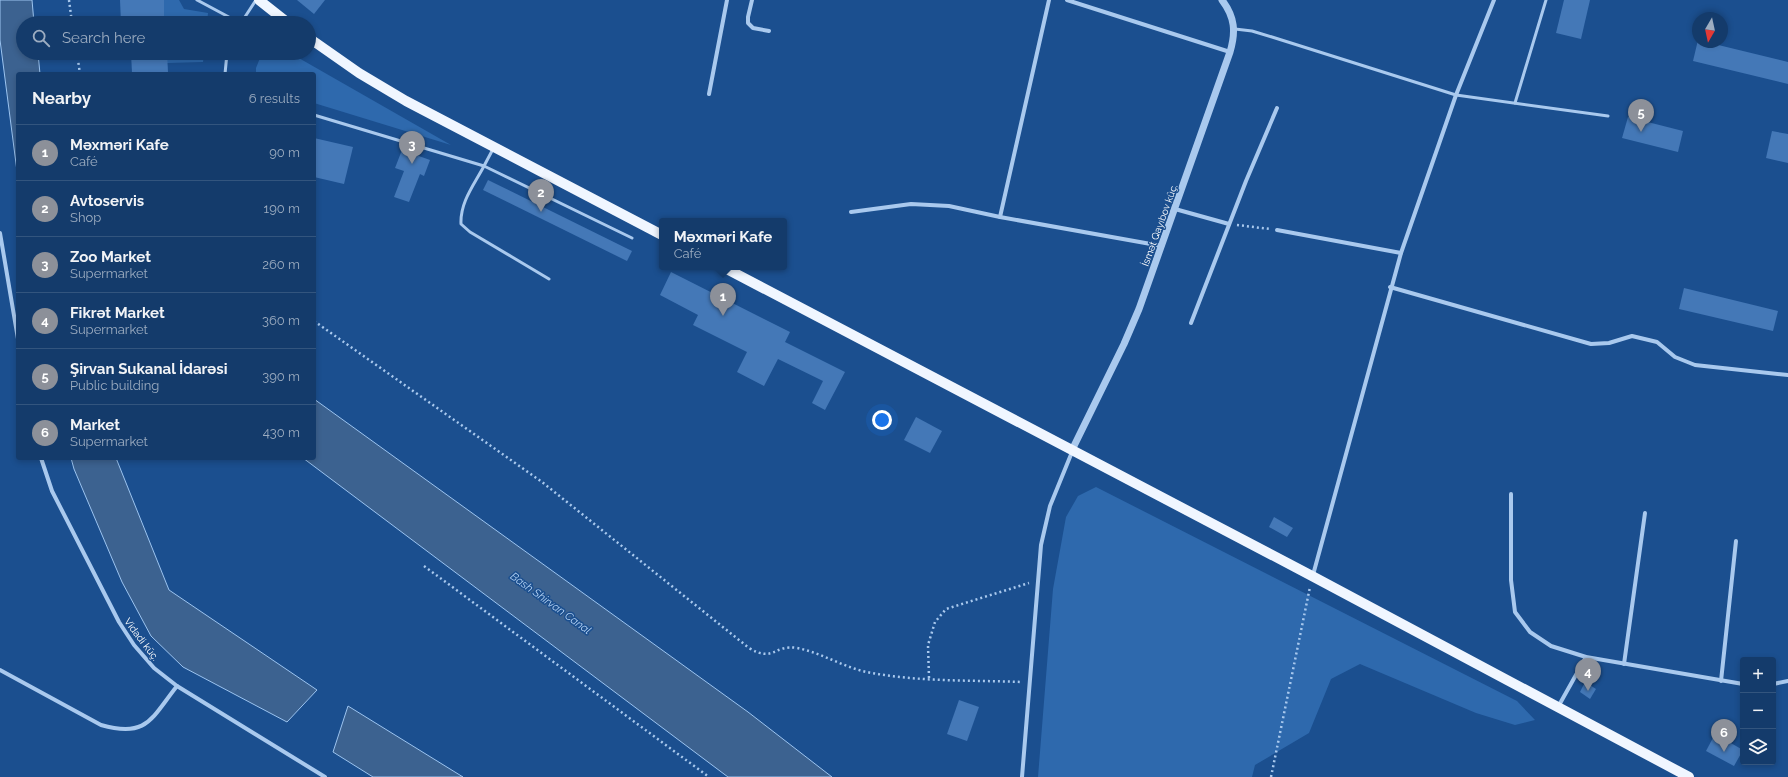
<!DOCTYPE html>
<meta charset="utf-8">
<style>
:root{--surface:#143b6b;--page:#1d4271;--text:#f1f3f6;--muted:#9dadc1;--line:#33557e;--accent:#8c9099}
body{margin:0;font-family:Raleway,sans-serif;background:var(--page);color:var(--text)}
.controls{position:absolute;right:12px;bottom:12px;display:grid;overflow:hidden;border-radius:4px;box-shadow:0 2px 6px #0003}
.controls button{width:36px;height:36px;display:grid;place-items:center;padding:0;border:0;border-bottom:1px solid var(--line);background:var(--surface);color:var(--text);font:20px sans-serif}
.compass{position:absolute;left:1692px;top:12px;width:36px;height:36px;border-radius:50%;background:var(--surface);box-shadow:0 2px 6px #0003;rotate:189deg}
.you{position:absolute;left:882px;top:420px;width:14px;height:14px;margin:-10px;border:3px solid #fff;border-radius:50%;background:#1a73e8;box-shadow:0 0 0 6px #1a73e833}
.badge{display:grid;place-items:center;width:26px;height:26px;border-radius:50%;background:var(--accent);color:#fff;font-size:13px;font-weight:700}
.pin{position:absolute;translate:-50% -33px;filter:drop-shadow(0 1px 2px #0008)}
.pin::after{content:'';position:absolute;top:21px;width:14px;height:12px;background:inherit;clip-path:polygon(0 0,100% 0,50% 100%)}
.popup{position:absolute;left:659px;top:218px;width:128px;height:52px;box-sizing:border-box;display:grid;place-content:center;border-radius:4px;background:var(--surface);filter:drop-shadow(0 1px 3px #0005);font-size:13px;white-space:nowrap;color:var(--muted)}
.popup b{font-size:15px;color:var(--text)}
.popup::after{content:'';position:absolute;left:50%;top:100%;margin-left:-8px;border:8px solid transparent;border-top-color:var(--surface)}
.list{margin:0;padding:0;list-style:none}
h2{display:flex;justify-content:space-between;align-items:center;height:52px;margin:0;padding:0 16px;font-size:17px}
h2 small{font-size:13px;font-weight:400;color:var(--muted)}
.list li{display:grid;grid-template-columns:26px 1fr auto;gap:12px;align-items:center;box-sizing:border-box;height:56px;padding:0 16px;border-top:1px solid var(--line)}
.list b{display:block;font-size:15px;white-space:nowrap}
.list p{margin:0;font-size:13px;white-space:nowrap;color:var(--muted)}
.list em{font-size:13px;font-style:normal;color:var(--muted)}
.icon{flex:none;width:22px;height:22px;fill:none;stroke:currentColor;stroke-width:2;stroke-linecap:round;stroke-linejoin:round}
.map{position:relative;flex:none;width:1788px;height:777px;overflow:hidden}
.search{position:absolute;background:var(--surface);box-shadow:0 2px 6px #0003;left:16px;top:16px;width:300px;height:44px;display:flex;align-items:center;gap:10px;box-sizing:border-box;padding:0 14px;border-radius:22px;color:var(--muted);font-size:15px}
.panel{position:absolute;background:var(--surface);box-shadow:0 2px 6px #0003;left:16px;top:72px;width:300px;height:388px;border-radius:4px}
.map>svg:first-child{display:block}
.green{fill:#2e69ad}
.water{fill:#3c6290;stroke:#9cc4f0}
.building{fill:#4478b7}
.lines{fill:none;stroke-linecap:round;stroke-linejoin:round}
.path{stroke:#a9c9ee;stroke-width:2.5;stroke-dasharray:2 3;stroke-linecap:butt}
.service{stroke:#a9c9ee;stroke-width:3}
.minor{stroke:#a9c9ee;stroke-width:4}
.tertiary{stroke:#a9c9ee;stroke-width:7}
.primary{stroke:#f0f6ff;stroke-width:10}
.labels{text-anchor:middle;stroke-width:3;stroke-linejoin:round;paint-order:stroke}
.street-label{font-size:10px;fill:#fff;stroke:#1b4f8f}
.water-label{font-size:11px;font-style:italic;fill:#b5d3f5;stroke:#1b4f8f}
</style>
<div class="map">
<svg width="1788" height="777" viewBox="0 0 1788 777">
<rect width="100%" height="100%" fill="#1b4f8f"/>
<g class="green">
<polygon points="164,0 179,0 184,9 208,13 207,23 164,23"/>
<polygon points="167,53 204,53 203,62 167,63"/>
<polygon points="262,53 290,53 451,145 314,103 314,74 256,74 256,68"/>
<polygon points="1096,487 1517,701 1535,720 1515,725 1476,713 1360,664 1331,679 1309,733 1255,765 1252,777 1038,777 1053,589 1066,517 1078,496"/>
</g>
<g class="water">
<polygon points="0,0 32,0 34,23 23,23 23,53 38,53 40,74 18,74 18,179 0,40"/>
<polygon points="314,399 748,712 832,777 728,777 303,458 314,458"/>
<polygon points="71,458 116,458 169,590 317,690 287,722 183,667 151,636 122,582 74,469"/>
<polygon points="348,706 463,777 373,777 333,752"/>
</g>
<g class="building">
<polygon points="120,0 164,0 164,23 121,23"/>
<polygon points="297,0 325,0 314,14"/>
<polygon points="1564,0 1590,0 1581,39 1556,33"/>
<polygon points="1698,40 1698,42 1706,42 1788,62 1788,84 1693,61"/>
<polygon points="131,53 167,53 168,72 132,73"/>
<polygon points="1628,117 1683,131 1678,152 1622,138"/>
<polygon points="1772,131 1788,134 1788,163 1766,158"/>
<polygon points="314,138 353,147 344,184 314,177"/>
<polygon points="402,150 430,160 424,176 420,174 409,202 394,197 404,171 395,168"/>
<polygon points="488,180 632,251 627,261 483,190"/>
<polygon points="671,272 790,332 785,342 845,372 825,410 812,403 823,381 778,359 764,386 737,372 747,352 693,325 698,315 660,295"/>
<polygon points="1684,288 1778,311 1773,331 1679,309"/>
<polygon points="916,417 942,431 930,453 904,440"/>
<polygon points="1274,517 1293,528 1287,537 1269,527"/>
<polygon points="1585,682 1596,689 1590,699 1580,692"/>
<polygon points="959,700 979,707 967,741 947,734"/>
<polygon points="1715,734 1743,750 1734,766 1706,751"/>
</g>
<g class="lines">
<g class="path">
<polyline points="69,0 72,23"/>
<polyline points="77,53 80,74"/>
<polyline points="1237,225 1270,229"/>
<path d="M314 321 542 482 749 648C774 663 774 644 797 648 823 653 846 669 872 673 921 682 972 680 1021 682"/>
<polyline points="424,566 709,777"/>
<polyline points="929,678 928,645 935,622 946,609 1029,583"/>
<polyline points="1271,777 1310,587"/>
</g>
<g class="service">
<polyline points="197,0 240,23"/>
<polyline points="241,23 256,0"/>
<polyline points="1235,29 1252,31 1272,37 1456,95 1608,116"/>
<polyline points="225,74 227,53"/>
<polyline points="1515,103 1546,0"/>
<polyline points="314,115 484,166 493,149"/>
<path d="M549 279 470 232 461 224C460 202 474 185 484 166L632 238"/>
</g>
<g class="minor">
<polyline points="752,0 748,17 748,23 753,28 769,31"/>
<polyline points="1067,0 1230,52"/>
<polyline points="709,94 727,0"/>
<polyline points="1175,209 1229,224"/>
<polyline points="851,212 911,204 949,206 1000,217 1162,246"/>
<polyline points="1000,217 1049,0"/>
<polyline points="1277,230 1401,253"/>
<polyline points="0,233 18,339"/>
<polyline points="1390,287 1591,344 1609,343 1632,336 1657,342 1675,357 1695,365 1788,375"/>
<polyline points="1191,323 1246,181 1277,108"/>
<polyline points="41,458 52,491 119,622 134,645 154,668 177,686 325,777"/>
<polyline points="1511,494 1511,580 1515,612 1530,632 1551,646 1586,657 1743,684"/>
<polyline points="1313,575 1401,253 1456,95 1494,0"/>
<polyline points="1624,664 1645,513"/>
<path d="M0 670 101 725C147 738 151 719 177 686"/>
<polyline points="1721,681 1736,541"/>
<polyline points="1773,684 1788,681"/>
<polyline points="1558,707 1586,657"/>
<polyline points="1022,777 1041,545 1050,506 1072,452"/>
</g>
<path class="tertiary" d="M1072 450 1124 344 1139 309 1230 52C1236 32 1235 17 1222 0"/>
<g class="primary">
<polyline points="259,0 288,23"/>
<polyline points="309,38 359,73 406,101 662,235"/>
<polyline points="723,267 1312,576 1689,777"/>
</g>
</g>
<g class="labels">
<g class="street-label">
<text transform="translate(1159 225) rotate(-70)" y="4">İsmət Qayıbov küç.</text>
<text transform="translate(142 639) rotate(53)" y="4">Vidadi küç.</text>
</g>
<g class="water-label">
<text transform="translate(551 603) rotate(36)" y="4">Bash Shirvan Canal</text>
</g>
</g>
</svg>
<div class="controls">
<button>+</button>
<button>−</button>
<button><svg class="icon" aria-label="layers" viewBox="0 0 24 24"><path d="M12 4l9 5-9 5-9-5zM3 14l9 5 9-5"/></svg></button>
</div>
<svg class="compass" viewBox="-18 -18 36 36"><path d="M0-13l5 13h-10z" fill="#e53935"/><path d="M0 13l5-13h-10z" fill="#9dadc1"/></svg>
<div class="you"></div>
<div class="pin badge" style="left:723px;top:316px">1</div>
<div class="popup"><b>Məxməri Kafe</b>Café</div>
<div class="pin badge" style="left:541px;top:212px">2</div>
<div class="pin badge" style="left:412px;top:164px">3</div>
<div class="pin badge" style="left:1588px;top:691px">4</div>
<div class="pin badge" style="left:1641px;top:132px">5</div>
<div class="pin badge" style="left:1724px;top:752px">6</div>
<div class="search"><svg class="icon" aria-label="search" viewBox="0 0 24 24"><circle cx="10" cy="10" r="6"/><path d="M15 15l6 6"/></svg>Search here</div>
<section class="panel">
<h2>Nearby<small>6 results</small></h2>
<ul class="list">
<li><span class="badge">1</span><div><b>Məxməri Kafe</b><p>Café</p></div><em>90 m</em></li>
<li><span class="badge">2</span><div><b>Avtoservis</b><p>Shop</p></div><em>190 m</em></li>
<li><span class="badge">3</span><div><b>Zoo Market</b><p>Supermarket</p></div><em>260 m</em></li>
<li><span class="badge">4</span><div><b>Fikrət Market</b><p>Supermarket</p></div><em>360 m</em></li>
<li><span class="badge">5</span><div><b>Şirvan Sukanal İdarəsi</b><p>Public building</p></div><em>390 m</em></li>
<li><span class="badge">6</span><div><b>Market</b><p>Supermarket</p></div><em>430 m</em></li>
</ul>
</section>
</div>
